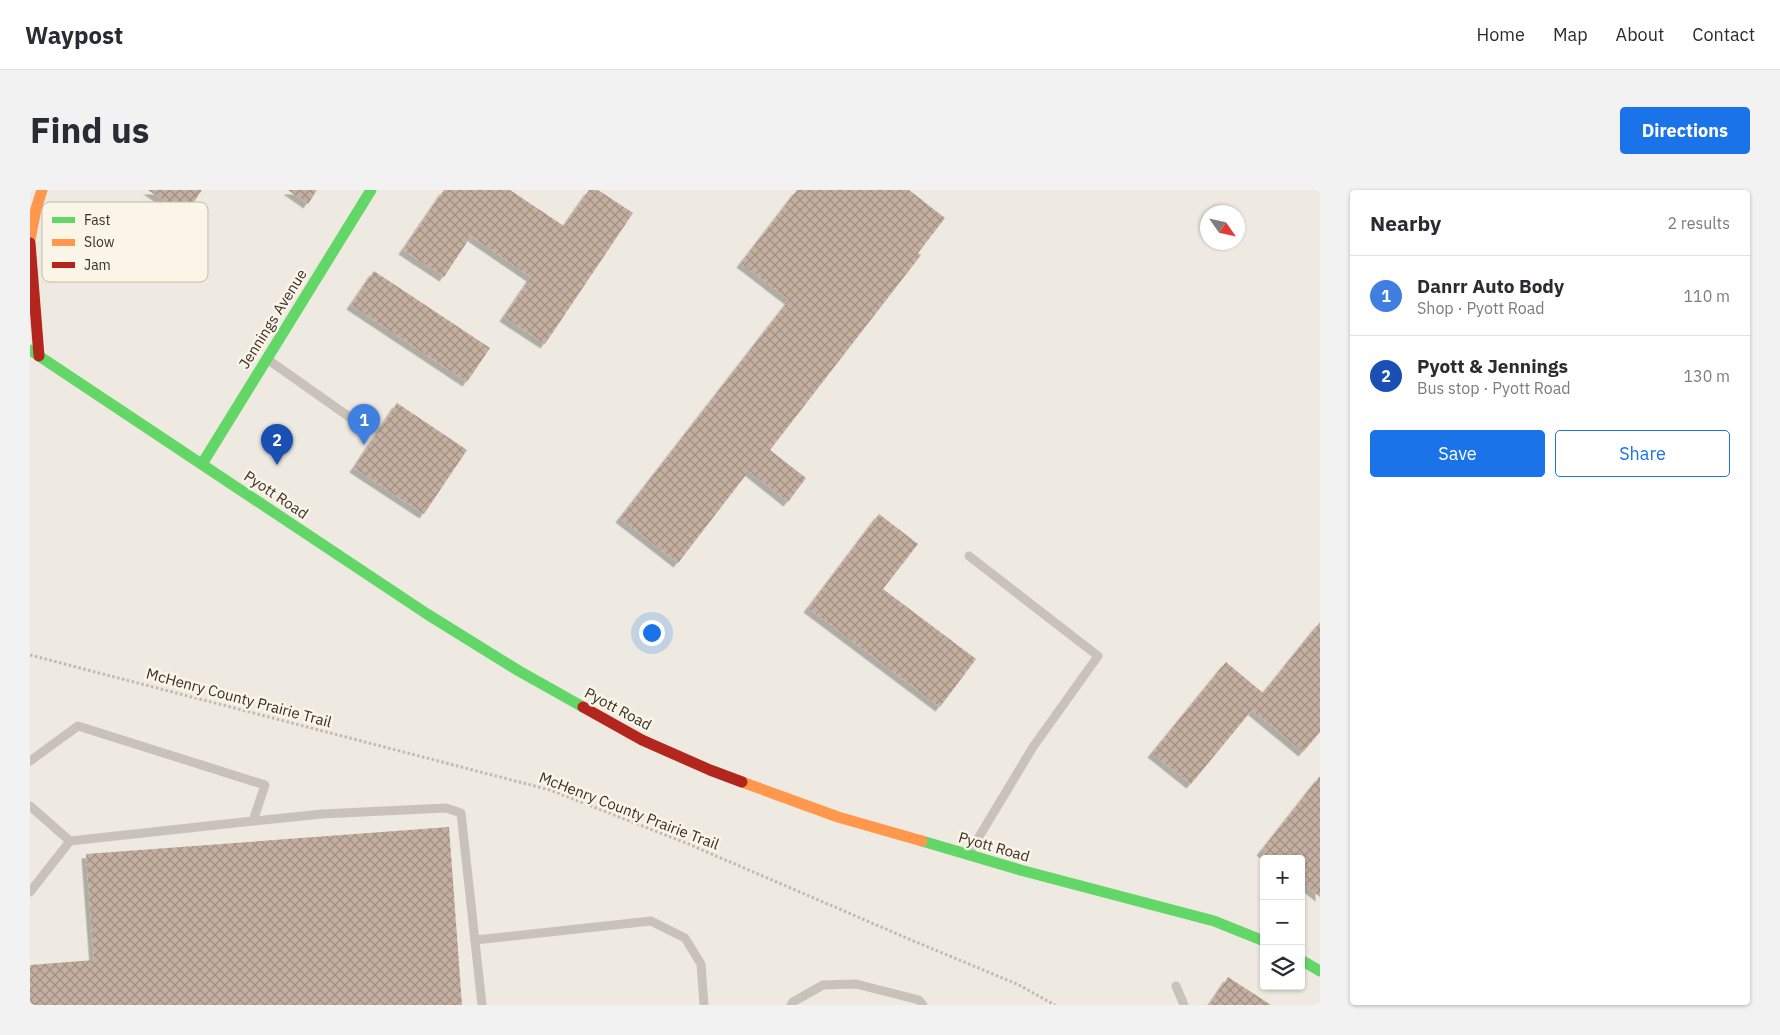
<!DOCTYPE html>
<meta charset="utf-8">
<style>
:root{--surface:#fff;--page:#f2f2f3;--text:#2b2b33;--muted:#7c7c81;--line:#e1e1e2;--accent:#1a73e8}
body{margin:0;font-family:"IBM Plex Sans",sans-serif;background:var(--page);color:var(--text)}
.controls{position:absolute;right:15px;bottom:15px;display:grid;overflow:hidden;border-radius:5px;box-shadow:0 1px 4px #0004}
.controls button{width:45px;height:45px;display:grid;place-items:center;padding:0;border:0;border-bottom:1px solid var(--line);background:var(--surface);color:var(--text);font:25px sans-serif}
.compass{position:absolute;left:1170px;top:15px;width:45px;height:45px;border-radius:50%;background:var(--surface);box-shadow:0 1px 4px #0004;rotate:124deg}
.you{position:absolute;left:621px;top:442px;width:18px;height:18px;margin:-12px;border:4px solid #fff;border-radius:50%;background:#1a73e8;box-shadow:0 0 0 8px #1a73e833}
.badge{display:grid;place-items:center;width:32px;height:32px;border-radius:50%;background:var(--accent);color:#fff;font-size:16px;font-weight:700}
.pin{position:absolute;translate:-50% -41px;filter:drop-shadow(0 1px 2px #0008)}
.pin::after{content:'';position:absolute;top:26px;width:18px;height:15px;background:inherit;clip-path:polygon(0 0,100% 0,50% 100%)}
.list{margin:0;padding:0;list-style:none}
h2{display:flex;justify-content:space-between;align-items:center;height:65px;margin:0;padding:0 20px;font-size:21px}
h2 small{font-size:16px;font-weight:400;color:var(--muted)}
.list li{display:grid;grid-template-columns:32px 1fr auto;gap:15px;align-items:center;box-sizing:border-box;height:80px;padding:0 20px;border-top:1px solid var(--line)}
.list b{display:block;font-size:19px;white-space:nowrap}
.list p{margin:0;font-size:16px;white-space:nowrap;color:var(--muted)}
.list em{font-size:16px;font-style:normal;color:var(--muted)}
.actions{display:flex;gap:10px;padding:15px 20px}
.actions a{flex:1;padding:11px 0;border:1px solid var(--accent);border-radius:5px;text-align:center;font-size:18px;color:var(--accent)}
.actions .main{background:var(--accent);color:#fff}
.icon{flex:none;width:28px;height:28px;fill:none;stroke:currentColor;stroke-width:2;stroke-linecap:round;stroke-linejoin:round}
.map{position:relative;flex:none;width:1290px;height:815px;overflow:hidden;border-radius:5px}
header{display:flex;align-items:center;gap:30px;box-sizing:border-box;height:70px;padding:0 25px;background:var(--surface);border-bottom:1px solid var(--line)}
header strong{font-size:24px}
nav{display:flex;gap:28px;margin-inline-start:auto;font-size:18px}
.intro{display:flex;align-items:center;justify-content:space-between;box-sizing:border-box;height:120px;padding:0 30px}
h1{margin:0;font-size:35px}
.button{padding:12px 22px;border-radius:5px;background:var(--accent);color:#fff;font-size:18px;font-weight:700}
main{display:flex;gap:30px;padding:0 30px}
aside{flex:1;background:var(--surface);border-radius:5px;box-shadow:0 1px 4px #0004}
.map>svg:first-child{display:block}
.building{fill:url(#building-cross-hatch);filter:url(#shadow)}
.lines{fill:none;stroke-linecap:round;stroke-linejoin:round}
.path{stroke:#c1bab2;stroke-width:3;stroke-dasharray:2.5 2.5;stroke-linecap:butt}
.lane{stroke:#c8c2ba;stroke-width:9}
.fast{stroke:#63d668;stroke-width:11}
.slow{stroke:#ff974d;stroke-width:11}
.jam{stroke:#b3261e;stroke-width:11}
.labels{text-anchor:middle;stroke-width:5;stroke-linejoin:round;paint-order:stroke}
.street-label{font-size:15px;fill:#392f27;stroke:#fbf5e8}
.key{fill:#fbf5e8;stroke:#c1baae;stroke-width:1}
.key-label{font-size:14px;fill:#392f27}
</style>
<header>
<strong>Waypost</strong>
<nav><a>Home</a><a>Map</a><a>About</a><a>Contact</a></nav>
</header>
<div class="intro"><h1>Find us</h1><a class="button">Directions</a></div>
<main>
<div class="map">
<svg width="1290" height="815" viewBox="0 0 1290 815">
<defs>
<pattern id="building-cross-hatch" width="8" height="8" patternUnits="userSpaceOnUse" patternTransform="scale(1.25)"><rect width="8" height="8" fill="#c4afa1"/><path d="M0 0l8 8M0 8l8-8" fill="none" stroke="#a08f83"/></pattern>
<filter id="shadow"><feDropShadow dx="-4.5" dy="4.5" stdDeviation="0" flood-color="#0004"/></filter>
</defs>
<rect width="100%" height="100%" fill="#eeeae1"/>
<g class="building">
<polygon points="118,0 172,0 155,25"/>
<polygon points="258,0 287,0 278,14"/>
<polygon points="414,0 480,0 534,36 559,0 568,0 603,23 515,154 474,127 501,87 441,46 414,87 373,60"/>
<polygon points="767,0 879,0 915,28 888,63 891,65 740,260 776,288 758,312 719,281 648,373 590,328 759,110 711,73"/>
<polygon points="344,81 460,158 437,192 321,115"/>
<polygon points="367,213 437,260 394,324 324,278"/>
<polygon points="849,324 888,354 853,399 946,469 910,517 778,418"/>
<polygon points="1290,432 1290,542 1273,562 1222,520 1161,594 1122,563 1196,472 1233,503"/>
<polygon points="1290,586 1290,707 1271,692 1271,669 1241,669 1231,661"/>
<polygon points="419,637 432,815 0,815 0,775 64,770 56,664"/>
<polygon points="1198,787 1241,815 1179,815"/>
</g>
<g class="lines">
<polyline class="path" points="0,465 520,600 656,653 886,752 987,794 1025,815"/>
<g class="lane">
<polyline points="237,169 335,238"/>
<polyline points="0,571 48,536 235,595 223,631 40,651 0,616"/>
<polyline points="223,631 292,624 416,618 431,623 452,815"/>
<polyline points="938,665 1003,557 1068,466 939,366"/>
<polyline points="0,702 40,651"/>
<polyline points="445,750 621,731 655,748 671,774 674,815"/>
<polyline points="1146,796 1154,815"/>
<polyline points="761,815 763,812 793,795 826,794 889,810 893,815"/>
</g>
<g class="fast">
<polyline points="0,160 397,424 489,481 553,517"/>
<polyline points="172,274 341,0"/>
<polyline points="892,651 994,681 1184,731 1234,751"/>
<polyline points="1271,770 1290,781"/>
</g>
<g class="slow">
<polyline points="0,50 6,19 12,0"/>
<polyline points="712,592 808,627 892,651"/>
</g>
<g class="jam">
<polyline points="0,53 9,166"/>
<polyline points="553,517 612,550 680,580 712,592"/>
</g>
</g>
<g class="labels">
<g class="street-label">
<text transform="translate(243 129) rotate(-58)" y="5">Jennings Avenue</text>
<text transform="translate(246 305) rotate(34)" y="5">Pyott Road</text>
<text transform="translate(209 508) rotate(15)" y="5">McHenry County Prairie Trail</text>
<text transform="translate(588 519) rotate(28)" y="5">Pyott Road</text>
<text transform="translate(599 621) rotate(21)" y="5">McHenry County Prairie Trail</text>
<text transform="translate(964 657) rotate(16)" y="5">Pyott Road</text>
</g>
</g>
<rect x="12" y="12" width="166" height="80" rx="8" class="key"/>
<rect x="22" y="27" width="23" height="6" fill="#63d668"/>
<rect x="22" y="49" width="23" height="7" fill="#ff974d"/>
<rect x="22" y="72" width="23" height="6" fill="#b3261e"/>
<g class="key-label">
<text x="54" y="35">Fast</text>
<text x="54" y="57">Slow</text>
<text x="54" y="80">Jam</text>
</g>
</svg>
<div class="controls">
<button>+</button>
<button>−</button>
<button><svg class="icon" aria-label="layers" viewBox="0 0 24 24"><path d="M12 4l9 5-9 5-9-5zM3 14l9 5 9-5"/></svg></button>
</div>
<svg class="compass" viewBox="-18 -18 36 36"><path d="M0-13l5 13h-10z" fill="#e53935"/><path d="M0 13l5-13h-10z" fill="#7c7c81"/></svg>
<div class="you"></div>
<div class="pin badge" style="left:334px;top:255px;background:#3f7fe0">1</div>
<div class="pin badge" style="left:247px;top:275px;background:#1a4fb4">2</div>
</div>
<aside>
<h2>Nearby<small>2 results</small></h2>
<ul class="list">
<li><span class="badge" style="background:#3f7fe0">1</span><div><b>Danrr Auto Body</b><p>Shop · Pyott Road</p></div><em>110 m</em></li>
<li><span class="badge" style="background:#1a4fb4">2</span><div><b>Pyott &amp; Jennings</b><p>Bus stop · Pyott Road</p></div><em>130 m</em></li>
</ul>
<div class="actions"><a class="main">Save</a><a>Share</a></div>
</aside>
</main>
